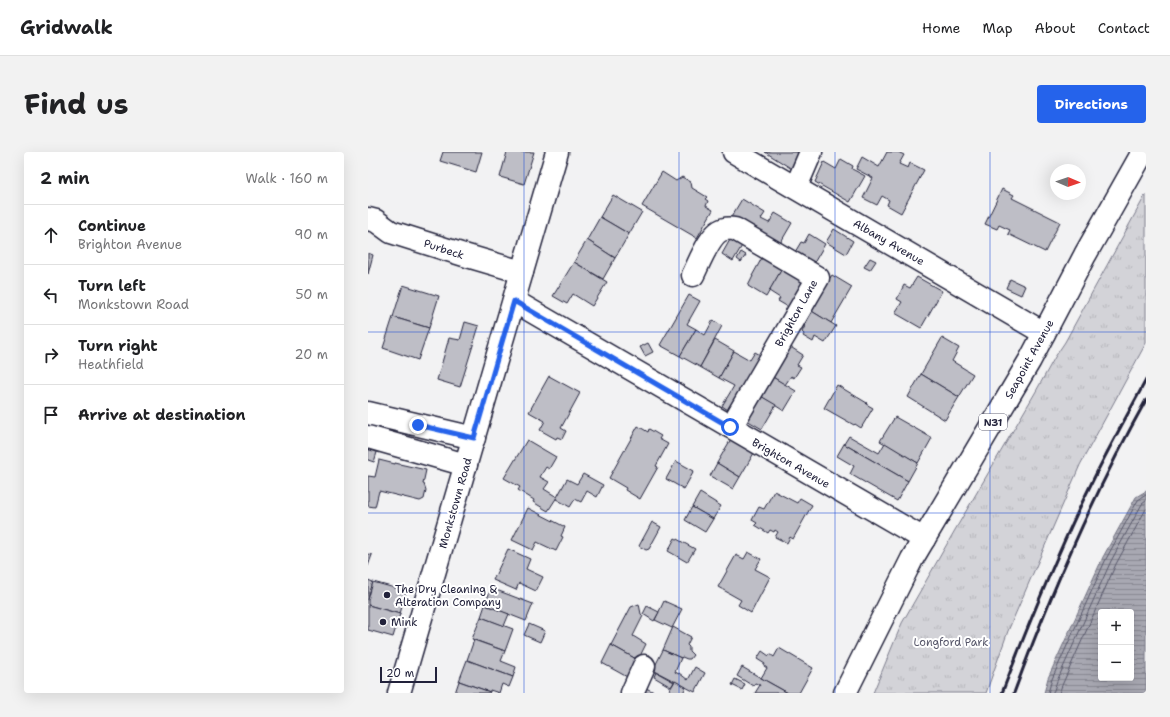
<!DOCTYPE html>
<meta charset="utf-8">
<style>
:root{--surface:#fff;--page:#f2f2f2;--text:#202124;--muted:#757577;--line:#e0e0e0;--accent:#2563eb}
body{margin:0;font-family:"Shantell Sans",sans-serif;background:var(--page);color:var(--text)}
.controls{position:absolute;right:12px;bottom:12px;display:grid;overflow:hidden;border-radius:4px;box-shadow:0 4px 16px #0002}
.controls button{width:36px;height:36px;display:grid;place-items:center;padding:0;border:0;border-bottom:1px solid var(--line);background:var(--surface);color:var(--text);font:20px sans-serif}
.compass{position:absolute;left:682px;top:12px;width:36px;height:36px;border-radius:50%;background:var(--surface);box-shadow:0 4px 16px #0002;rotate:92deg}
.scale{position:absolute;left:12px;bottom:10px;width:57px;box-sizing:border-box;padding-left:4px;border:2px solid #22223b;border-top:0;font-size:11px;line-height:14px;white-space:nowrap;color:#22223b;-webkit-text-stroke:3px #fff;paint-order:stroke}
.stop{position:absolute;width:12px;height:12px;margin:-9px;border:3px solid #2563eb;border-radius:50%;background:#fff}
.stop.end{background:#2563eb;border-color:#fff;box-shadow:0 1px 4px #0008}
.list{margin:0;padding:0;list-style:none}
h2{display:flex;justify-content:space-between;align-items:center;height:52px;margin:0;padding:0 16px;font-size:17px}
h2 small{font-size:13px;font-weight:400;color:var(--muted)}
.list li{display:grid;grid-template-columns:26px 1fr auto;gap:12px;align-items:center;box-sizing:border-box;height:60px;padding:0 16px;border-top:1px solid var(--line)}
.list b{display:block;font-size:15px;white-space:nowrap}
.list p{margin:0;font-size:13px;white-space:nowrap;color:var(--muted)}
.list em{font-size:13px;font-style:normal;color:var(--muted)}
.icon{flex:none;width:22px;height:22px;fill:none;stroke:currentColor;stroke-width:2;stroke-linecap:round;stroke-linejoin:round}
.map{position:relative;flex:none;width:778px;height:541px;overflow:hidden;border-radius:4px}
header{display:flex;align-items:center;gap:24px;box-sizing:border-box;height:56px;padding:0 20px;background:var(--surface);border-bottom:1px solid var(--line)}
header strong{font-size:19px}
nav{display:flex;gap:22px;margin-inline-start:auto;font-size:14px}
.intro{display:flex;align-items:center;justify-content:space-between;box-sizing:border-box;height:96px;padding:0 24px}
h1{margin:0;font-size:28px}
.button{padding:10px 18px;border-radius:4px;background:var(--accent);color:#fff;font-size:14px;font-weight:700}
main{display:flex;gap:24px;padding:0 24px}
aside{flex:1;background:var(--surface);border-radius:4px;box-shadow:0 4px 16px #0002}
.map>svg:first-child{display:block}
.park{fill:url(#park-tufts);stroke:#7a7a8a}
.water{fill:url(#water-rules);stroke:#727282;fill-rule:evenodd}
.lines{fill:none;stroke-linecap:round;stroke-linejoin:round}
.shore{stroke:#58586b;stroke-width:1}
.building{fill:#bebec6;stroke:#22223b}
.minor-casing{stroke:#22223b;stroke-width:25}
.major-casing{stroke:#22223b;stroke-width:25}
.highway-casing{stroke:#22223b;stroke-width:25}
.minor{stroke:#fff;stroke-width:22}
.major{stroke:#fff;stroke-width:22}
.highway{stroke:#fff;stroke-width:22}
.rail{stroke:#22223b;stroke-width:3}
.route{stroke:#2563eb;stroke-width:5}
.grid{fill:none;stroke:#1d4ed8;stroke-width:1;stroke-opacity:0.55}
.poi-dot{fill:#22223b;stroke:#fff;stroke-width:1.5}
.labels{text-anchor:middle;stroke-width:4;stroke-linejoin:round;paint-order:stroke}
.shield{fill:#fff;stroke:#646476;stroke-width:1}
.shield-label{font-size:10px;font-weight:bold;fill:#22223b}
.street-label{font-size:11px;fill:#22223b;stroke:#fff}
.poi-label{font-size:11px;fill:#22223b;stroke:#fff;text-anchor:start}
.park-label{font-size:11px;fill:#57576a;stroke:#fff}
</style>
<header>
<strong>Gridwalk</strong>
<nav><a>Home</a><a>Map</a><a>About</a><a>Contact</a></nav>
</header>
<div class="intro"><h1>Find us</h1><a class="button">Directions</a></div>
<main>
<aside>
<h2>2 min<small>Walk · 160 m</small></h2>
<ul class="list">
<li><svg class="icon" aria-label="ahead" viewBox="0 0 24 24"><path d="M12 20V5M6 11l6-6 6 6"/></svg><div><b>Continue</b><p>Brighton Avenue</p></div><em>90 m</em></li>
<li><svg class="icon" aria-label="left" viewBox="0 0 24 24"><path d="M17 20v-9H6M10 6l-5 5 5 5"/></svg><div><b>Turn left</b><p>Monkstown Road</p></div><em>50 m</em></li>
<li><svg class="icon" aria-label="right" viewBox="0 0 24 24"><path d="M7 20v-9h11M14 6l5 5-5 5"/></svg><div><b>Turn right</b><p>Heathfield</p></div><em>20 m</em></li>
<li><svg class="icon" aria-label="arrive" viewBox="0 0 24 24"><path d="M6 21V4h12l-3 4 3 4H6"/></svg><div><b>Arrive at destination</b></div></li>
</ul>
</aside>
<div class="map">
<svg width="778" height="541" viewBox="0 0 778 541">
<defs>
<pattern id="park-tufts" width="24" height="20" patternUnits="userSpaceOnUse"><rect width="24" height="20" fill="#d3d3d8"/><path d="M3 7l-1-3M5 7V3M7 7l1-3M15 17l-1-3M17 17v-4M19 17l1-3" fill="none" stroke="#b5b5ba"/></pattern>
<pattern id="water-rules" width="6" height="5" patternUnits="userSpaceOnUse"><rect width="6" height="5" fill="#a8a8b2"/><path d="M0 2.5h6" fill="none" stroke="#888892"/></pattern>
</defs>
<rect width="100%" height="100%" fill="#f2f2f3"/>
<filter id="ink" filterUnits="userSpaceOnUse"><feTurbulence type="fractalNoise" baseFrequency=".025" numOctaves="2"/><feDisplacementMap in="SourceGraphic" scale="8" xChannelSelector="R" yChannelSelector="G"/><feConvolveMatrix kernelMatrix="1 2 1 2 8 2 1 2 1" color-interpolation-filters="sRGB"/></filter>
<g filter="url(#ink)">
<polygon class="park" points="778,42 778,191 712,313 640,479 618,541 505,541 534,471 587,378 667,241 687,205 697,190"/>
<path class="water" d="M778 339V541H676L680 526 735 405 768 345ZM733 460H763V526H733Z"/>
<g class="lines">
<g class="shore">
<polyline points="680,541 684,527 738,407 770,348 778,343"/>
<polyline points="685,541 689,529 743,409 774,352 778,349"/>
<polyline points="691,541 695,531 748,412 778,357"/>
</g>
</g>
<g class="building">
<polygon points="75,0 114,0 108,20 72,9"/>
<polygon points="139,0 166,0 156,32 132,25"/>
<polygon points="397,0 431,0 424,17"/>
<polygon points="519,0 530,0 536,3 531,12 540,16 542,11 556,18 533,61 519,53 521,48 514,44 509,53 495,46 505,26 488,17 494,5 511,15"/>
<polygon points="473,7 485,14 484,17 497,24 482,50 447,30 456,10 468,17"/>
<polygon points="294,20 308,29 314,25 323,30 324,36 339,45 337,47 340,49 338,54 345,58 329,86 274,54"/>
<polygon points="634,37 646,43 644,46 692,70 677,100 640,82 642,78 631,73 629,77 617,72"/>
<polygon points="245,43 274,60 261,82 232,65"/>
<polygon points="374,47 397,61 393,67 401,71 407,61 424,71 410,95 362,67"/>
<polygon points="232,65 261,82 247,106 219,88"/>
<polygon points="466,77 485,89 478,102 458,90"/>
<polygon points="441,82 457,92 443,116 424,105 433,90 436,91"/>
<polygon points="363,86 375,92 365,109 354,102"/>
<polygon points="219,88 247,106 235,127 206,110"/>
<polygon points="373,100 378,103 373,110 369,107"/>
<polygon points="0,101 5,103 0,122"/>
<polygon points="395,104 415,115 398,145 380,134 385,124 384,124"/>
<polygon points="502,106 508,109 502,118 496,115"/>
<polygon points="206,110 239,130 224,154 205,142 199,152 185,144"/>
<polygon points="415,115 437,128 422,156 410,149 412,146 401,139"/>
<polygon points="464,123 484,135 463,171 442,158 460,126 462,126"/>
<polygon points="549,125 574,139 553,176 527,161 534,150 529,147 536,133 542,136"/>
<polygon points="642,127 657,134 653,143 638,136"/>
<polygon points="35,133 71,144 61,176 25,165"/>
<polygon points="321,143 332,149 319,172 328,177 312,204 292,193"/>
<polygon points="442,158 468,174 457,191 447,185 445,190 435,184 436,182 434,180 437,174 434,172"/>
<polygon points="25,165 61,176 50,208 15,196"/>
<polygon points="345,168 354,174 332,215 312,204 328,177 337,183"/>
<polygon points="97,170 111,174 92,235 69,228 81,186 92,188"/>
<polygon points="574,186 591,196 584,209 605,222 591,245 553,222"/>
<polygon points="347,188 366,199 351,226 332,215"/>
<polygon points="280,191 285,200 277,204 272,195"/>
<polygon points="421,194 435,203 429,213 433,215 426,226 423,224 417,233 403,224"/>
<polygon points="366,199 382,208 387,200 394,204 363,260 354,254 366,234 351,226"/>
<polygon points="553,222 591,245 577,268 540,245"/>
<polygon points="181,224 212,241 193,276 198,279 194,287 189,285 188,287 172,278 177,269 161,260"/>
<polygon points="403,224 428,239 416,259 391,243"/>
<polygon points="469,233 499,251 498,252 505,256 493,276 487,272 486,273 456,256"/>
<polygon points="391,243 408,253 394,277 377,267"/>
<polygon points="527,265 564,286 550,311 512,289"/>
<polygon points="270,274 280,280 281,277 293,284 291,287 300,292 288,314 290,315 272,347 257,338 258,336 241,326"/>
<polygon points="481,284 511,301 517,291 550,311 540,329 476,292"/>
<polygon points="363,287 386,301 372,325 349,311"/>
<polygon points="159,288 188,305 181,317 178,315 172,325 181,330 176,337 189,345 180,359 165,350 166,348 150,338 152,335 136,326"/>
<polygon points="476,292 540,329 529,349 482,322 486,314 469,304"/>
<polygon points="0,294 10,297 6,310 0,308"/>
<polygon points="11,308 27,312 27,311 58,318 55,332 56,332 58,338 56,347 52,349 11,339 7,355 0,354 0,324 7,325"/>
<polygon points="308,309 326,319 316,337 298,327"/>
<polygon points="349,311 372,325 365,337 342,324"/>
<polygon points="215,322 235,333 229,345 219,339 213,350 207,347 202,355 188,347 199,327 209,332"/>
<polygon points="406,339 429,351 432,346 444,353 425,387 422,385 419,391 407,385 410,380 407,378 406,380 402,378 400,381 387,373 389,371 384,368 391,355 396,357"/>
<polygon points="332,341 353,354 345,367 324,355"/>
<polygon points="324,355 345,367 337,380 317,368"/>
<polygon points="160,356 197,375 193,384 195,385 188,399 169,390 165,398 144,388"/>
<polygon points="284,370 293,375 281,397 278,398 271,394"/>
<polygon points="307,386 327,397 319,410 300,399"/>
<polygon points="140,397 162,407 158,417 175,425 168,439 151,431 148,438 125,428"/>
<polygon points="380,400 393,407 387,417 402,425 383,461 370,453 373,448 350,435 368,403 376,407"/>
<polygon points="0,402 4,403 0,414"/>
<polygon points="0,428 5,430 0,448"/>
<polygon points="5,430 38,439 32,462 0,453 0,448"/>
<polygon points="123,436 165,452 158,469 117,453"/>
<polygon points="296,449 314,457 304,476 287,468"/>
<polygon points="271,452 273,462 275,464 265,484 278,492 270,508 243,493 263,455"/>
<polygon points="0,453 32,462 25,485 0,478"/>
<polygon points="117,453 141,462 136,474 113,465"/>
<polygon points="279,454 291,460 286,469 275,462"/>
<polygon points="113,465 145,477 137,499 104,487"/>
<polygon points="161,472 177,479 172,490 156,483"/>
<polygon points="305,475 323,485 319,493 321,495 321,499 325,503 322,507 319,507 314,505 313,506 295,498"/>
<polygon points="106,488 137,499 133,509 148,515 145,525 99,508"/>
<polygon points="243,493 270,508 261,526 234,511"/>
<polygon points="411,496 445,516 431,541 420,541 393,526 399,516 396,514 397,512 389,507 394,499 401,504 402,502 406,505"/>
<polygon points="295,498 313,506 307,520 311,522 311,521 320,528 327,515 337,521 327,540 285,518"/>
<polygon points="99,508 145,525 141,535 134,532 131,541 122,538 122,540 91,529"/>
<polygon points="374,515 393,526 420,541 387,541 392,533 387,531 385,534 369,524"/>
<polygon points="288,520 306,530 303,535 286,525"/>
<polygon points="367,527 377,532 374,538 364,533"/>
<polygon points="91,529 122,540 121,541 87,541"/>
<polygon points="307,529 318,535 315,541 304,541 301,539"/>
<polygon points="278,536 288,541 276,541"/>
</g>
<g class="lines">
<defs>
<g id="minor">
<polyline points="366,0 676,181"/>
<polyline points="428,35 443,0"/>
<polyline points="0,67 8,69 23,80 96,103 154,120"/>
<path d="M325 123C331 111 343 79 357 77 360 76 364 77 367 77L450 126 363 275"/>
<polyline points="146,149 556,387"/>
<polyline points="0,261 106,286"/>
<polyline points="0,285 98,313"/>
<polyline points="264,541 276,514"/>
</g>
<polyline id="major" points="31,541 189,0"/>
<polyline id="highway" points="477,541 544,407 662,208 717,103 775,0"/>
</defs>
<use href="#minor" class="minor-casing"/>
<use href="#major" class="major-casing"/>
<use href="#highway" class="highway-casing"/>
<use href="#minor" class="minor"/>
<use href="#major" class="major"/>
<use href="#highway" class="highway"/>
<g class="rail">
<path d="M634 541C662 468 692 394 727 324 743 292 761 260 778 228"/>
<path d="M646 541C683 440 726 341 778 248"/>
</g>
</g>
</g>
<g class="lines" filter="url(#ink)">
<polyline class="route" points="50,273 106,286 146,149 362,275"/>
</g>
<path class="grid" d="M156 0V541M311 0V541M467 0V541M622 0V541M0 180H778M0 361H778"/>
<g class="poi-dot">
<circle cx="19" cy="443" r="4"/>
<circle cx="15" cy="470" r="4"/>
</g>
<g class="labels">
<rect class="shield" x="611" y="262" width="28" height="16" rx="3"/>
<g class="shield-label">
<text x="625" y="274">N31</text>
</g>
<g class="street-label">
<text transform="translate(521 90) rotate(30)" y="4">Albany Avenue</text>
<text transform="translate(76 97) rotate(18)" y="4">Purbeck</text>
<text transform="translate(428 161) rotate(-61)" y="4">Brighton Lane</text>
<text transform="translate(661 207) rotate(-61)" y="4">Seapoint Avenue</text>
<text transform="translate(423 311) rotate(30)" y="4">Brighton Avenue</text>
<text transform="translate(87 351) rotate(-74)" y="4">Monkstown Road</text>
</g>
<g class="poi-label">
<text x="27" y="441">The Dry Cleaning &amp;<tspan x="27" dy="13">Alteration Company</tspan></text>
<text x="23" y="474">Mink</text>
</g>
<g class="park-label">
<text x="583" y="494">Longford Park</text>
</g>
</g>
</svg>
<div class="controls">
<button>+</button>
<button>−</button>
</div>
<svg class="compass" viewBox="-18 -18 36 36"><path d="M0-13l5 13h-10z" fill="#e53935"/><path d="M0 13l5-13h-10z" fill="#757577"/></svg>
<div class="scale">20 m</div>
<div class="stop" style="left:362px;top:275px"></div>
<div class="stop end" style="left:50px;top:273px"></div>
</div>
</main>
